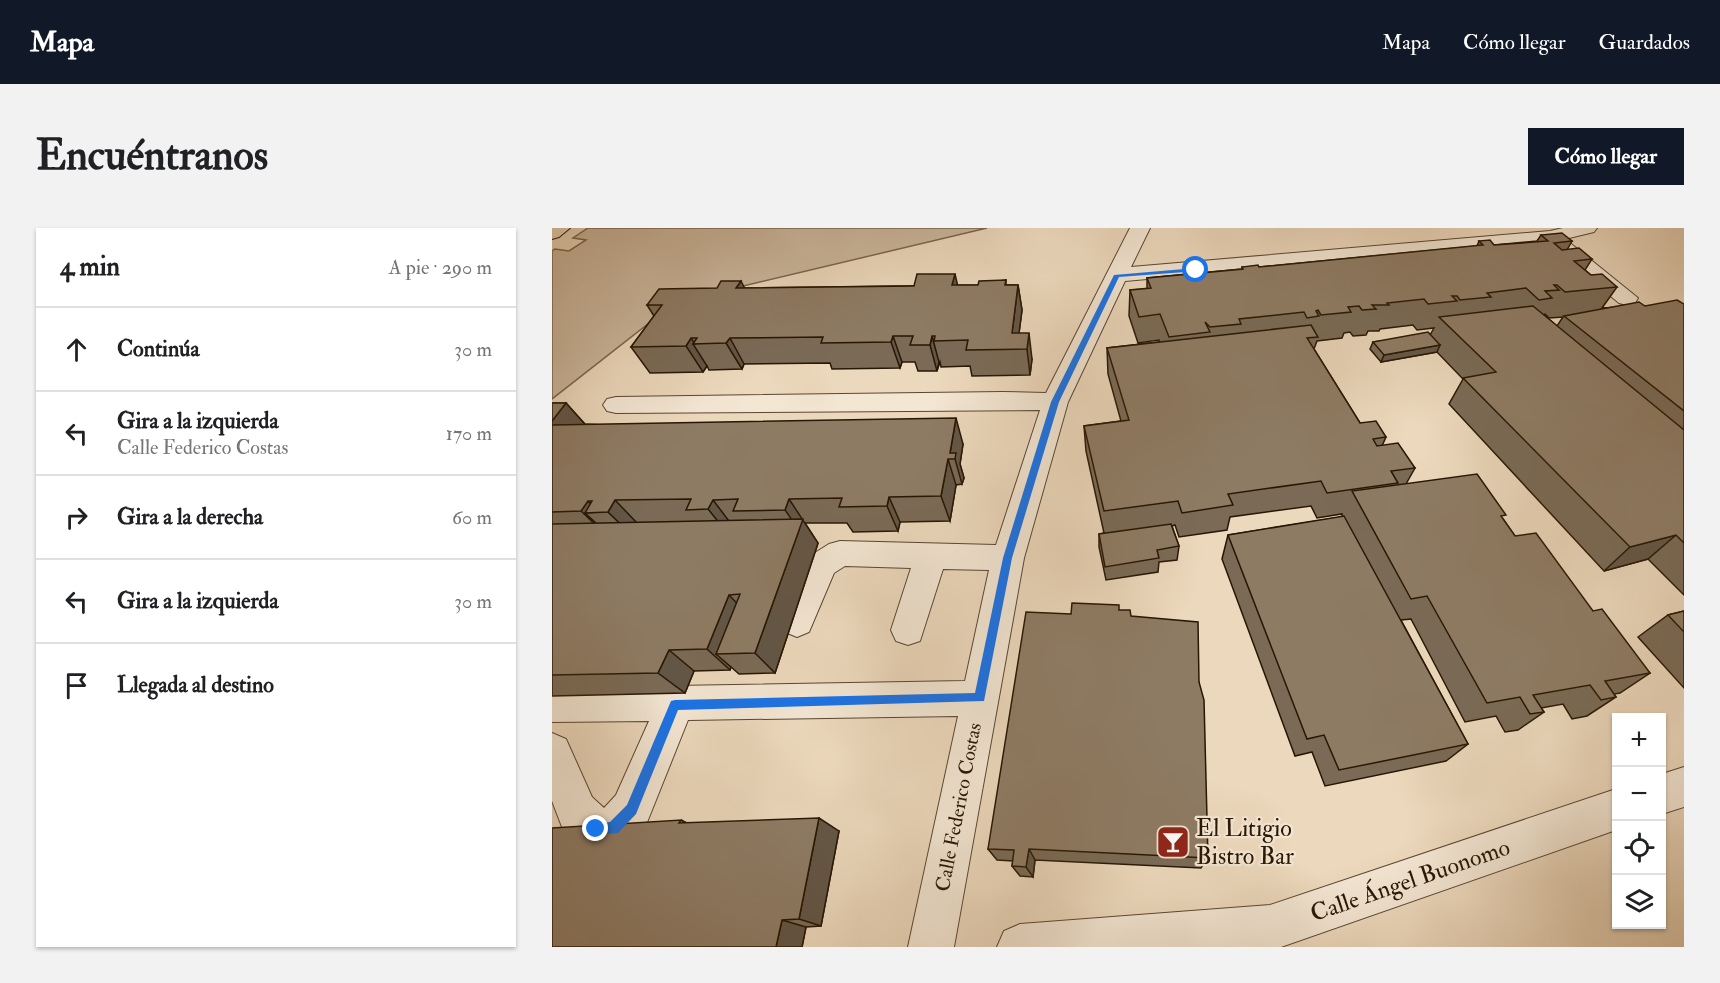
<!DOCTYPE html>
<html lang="es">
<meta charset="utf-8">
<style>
:root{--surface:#fff;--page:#f2f2f2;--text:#202124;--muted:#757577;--line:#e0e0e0;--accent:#111827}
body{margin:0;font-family:"IM FELL Double Pica",serif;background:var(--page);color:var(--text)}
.controls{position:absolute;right:18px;bottom:18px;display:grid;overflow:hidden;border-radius:0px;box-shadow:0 2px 4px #0004}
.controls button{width:54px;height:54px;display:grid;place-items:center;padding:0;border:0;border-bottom:2px solid var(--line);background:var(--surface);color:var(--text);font:30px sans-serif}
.stop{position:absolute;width:18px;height:18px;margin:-14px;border:4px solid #1a73e8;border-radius:50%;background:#fff}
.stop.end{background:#1a73e8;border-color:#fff;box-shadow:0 2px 6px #0008}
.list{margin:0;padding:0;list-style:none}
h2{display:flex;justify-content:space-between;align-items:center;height:78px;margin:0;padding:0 24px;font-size:26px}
h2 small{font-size:20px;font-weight:400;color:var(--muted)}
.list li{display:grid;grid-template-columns:39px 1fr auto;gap:18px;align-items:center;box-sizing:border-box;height:84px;padding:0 24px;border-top:2px solid var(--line)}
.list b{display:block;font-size:22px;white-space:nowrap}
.list p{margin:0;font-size:20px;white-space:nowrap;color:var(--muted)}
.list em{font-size:20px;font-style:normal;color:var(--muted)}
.icon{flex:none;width:33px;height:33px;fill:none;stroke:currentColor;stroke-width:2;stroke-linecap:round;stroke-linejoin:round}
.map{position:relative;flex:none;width:1132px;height:719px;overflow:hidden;border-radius:0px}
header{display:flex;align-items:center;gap:36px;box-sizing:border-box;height:84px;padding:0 30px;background:var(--accent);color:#fff}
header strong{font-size:28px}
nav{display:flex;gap:33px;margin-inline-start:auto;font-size:21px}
.intro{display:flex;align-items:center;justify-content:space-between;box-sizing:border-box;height:144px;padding:0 36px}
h1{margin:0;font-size:42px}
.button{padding:15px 27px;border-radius:0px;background:var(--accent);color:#fff;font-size:21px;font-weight:700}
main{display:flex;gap:36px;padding:0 36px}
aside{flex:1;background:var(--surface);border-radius:0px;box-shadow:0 2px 4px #0004}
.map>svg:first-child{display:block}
.green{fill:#cbb79d;stroke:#7a6750;stroke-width:1.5}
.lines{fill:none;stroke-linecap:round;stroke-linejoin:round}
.minor-casing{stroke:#594732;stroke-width:2}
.highway-casing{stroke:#281704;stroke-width:2}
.minor{fill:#f3e6d3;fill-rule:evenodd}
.highway{fill:#ecd8bc;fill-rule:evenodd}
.wall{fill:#7a6a56;stroke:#281704;stroke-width:1.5;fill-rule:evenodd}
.shaded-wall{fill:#635646;stroke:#281704;stroke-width:1.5}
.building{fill:#8e7b64;stroke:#281704;stroke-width:1.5}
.route{fill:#1a73e8}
.labels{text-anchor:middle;stroke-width:4.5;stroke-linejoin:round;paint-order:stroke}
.street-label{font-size:20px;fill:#281704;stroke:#f3e6d3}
.near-poi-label{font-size:24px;fill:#281704;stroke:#f3e6d3;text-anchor:start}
.near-street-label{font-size:24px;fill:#281704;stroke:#f3e6d3}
</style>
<header>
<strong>Mapa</strong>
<nav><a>Mapa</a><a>Cómo llegar</a><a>Guardados</a></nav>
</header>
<div class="intro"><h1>Encuéntranos</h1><a class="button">Cómo llegar</a></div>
<main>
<aside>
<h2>4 min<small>A pie · 290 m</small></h2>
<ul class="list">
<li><svg class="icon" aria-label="ahead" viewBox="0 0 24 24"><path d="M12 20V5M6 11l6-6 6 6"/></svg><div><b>Continúa</b></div><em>30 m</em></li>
<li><svg class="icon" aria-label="left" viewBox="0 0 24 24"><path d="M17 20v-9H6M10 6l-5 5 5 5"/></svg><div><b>Gira a la izquierda</b><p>Calle Federico Costas</p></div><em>170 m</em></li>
<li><svg class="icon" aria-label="right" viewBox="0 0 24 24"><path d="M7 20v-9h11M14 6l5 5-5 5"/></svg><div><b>Gira a la derecha</b></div><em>60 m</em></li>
<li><svg class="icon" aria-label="left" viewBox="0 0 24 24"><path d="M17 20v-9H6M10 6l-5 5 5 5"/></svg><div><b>Gira a la izquierda</b></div><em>30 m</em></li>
<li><svg class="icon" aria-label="arrive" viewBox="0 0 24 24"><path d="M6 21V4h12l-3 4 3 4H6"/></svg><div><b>Llegada al destino</b></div></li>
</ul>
</aside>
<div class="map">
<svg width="1132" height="719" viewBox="0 0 1132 719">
<rect width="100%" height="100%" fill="#ecd8bc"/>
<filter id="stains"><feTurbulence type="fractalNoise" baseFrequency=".00333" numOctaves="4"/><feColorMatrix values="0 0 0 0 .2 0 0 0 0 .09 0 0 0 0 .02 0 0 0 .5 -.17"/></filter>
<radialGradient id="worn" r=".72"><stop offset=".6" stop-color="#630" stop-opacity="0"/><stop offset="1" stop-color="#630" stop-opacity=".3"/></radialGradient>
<polygon class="green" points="36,0 435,0 124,74 0,171 0,23 3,21 17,23 34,12 21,10"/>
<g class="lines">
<defs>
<g id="minor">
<polygon points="578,0 598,0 579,39 998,3 1011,0 1045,0 1042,4 1013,11 1086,70 1083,75 1075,77 1067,75 994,15 573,53 516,174 472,330 402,719 356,719 406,488 136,492 94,597 76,616 61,622 44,622 29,616 10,599 0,573 0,505 14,511 40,569 52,580 64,567 97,493 0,494 0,460 413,453 437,342 391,341 368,413 356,417 344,413 339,402 359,340 293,338 282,345 257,404 245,409 233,404 228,394 258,328 277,316 288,313 444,317 488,182 64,185 55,183 51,177 55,171 64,169 451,164 494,165"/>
<polygon points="1132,539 1132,579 1110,586 1110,546"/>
<polygon points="1064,561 1064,602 729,719 445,719 452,703 468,696 718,677"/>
</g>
<polygon id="highway" points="0,0 18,0 7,9 0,11"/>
</defs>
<use href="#minor" class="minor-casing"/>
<use href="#highway" class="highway-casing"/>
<use href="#minor" class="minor"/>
<use href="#highway" class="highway"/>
</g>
<g class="wall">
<path d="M989 7 1020 13 1015 22 1040 31 1033 42 1039 47 1065 59 1050 80 1132 76V367L1096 331 1052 343 897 176 911 151 885 124 829 134 818 121 821 114 878 107 882 100 865 102 861 97 828 101 827 103H816L814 107 801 108 798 104 792 105 790 110 765 113 762 121 808 195 834 209 830 218 863 240 854 256 951 291 963 308 1041 383 1098 445 1068 465 1062 466 1064 469 1035 488 1020 491 1011 476 989 480 992 484 966 502 953 504 944 488 913 494 859 391 849 392 916 516 894 533 773 558 760 524 743 528 670 331 676 307 790 289V286L765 290 759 278 678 289 675 302 627 309 623 297 620 298 627 318 625 332 607 334 606 344 554 352 547 319V306L552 305 534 223 532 198 569 193 556 146 555 120 607 114V112L586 115 577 88 578 62 595 61V50L690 41V39H707L925 18 927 13 942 17 985 13ZM993 86 997 90 1011 89 1005 98 992 87Z"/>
<polygon points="454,52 454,57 466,57 470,82 467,105 480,131 478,147 420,148 418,138 389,139 388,134 385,143 366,143 363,134 350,134 348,140 280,141 278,135 192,136 190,141 157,142 155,138 151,144 98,145 79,119 102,88 95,77 192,60 426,57"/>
<polygon points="0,175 14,175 33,196 411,216 408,236 412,250 410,256 404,257 398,293 348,294 346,303 301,304 295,295 253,295 266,315 223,445 187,446 179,439 178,442 142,443 133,465 0,468"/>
<polygon points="567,382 579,388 647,454 656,630 649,640 483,632 481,649 468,648 460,638 461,633 445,632 436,621 519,386"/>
<polygon points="1132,383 1132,460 1086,409 1116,387"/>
<polygon points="129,592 135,595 287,603 269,698 254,699 250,719"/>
</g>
<g class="shaded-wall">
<polygon points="403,46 409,72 400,57"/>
<polygon points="189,53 202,78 184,60"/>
<polygon points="466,57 470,82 465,121 460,105"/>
<polygon points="477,105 480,131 478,147 475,121"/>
<polygon points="341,108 350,134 348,140 339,114"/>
<polygon points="380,108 387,134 385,143 378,117"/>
<polygon points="139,110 143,116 141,116 155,138 151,144 134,118"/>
<polygon points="178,110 192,136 190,141 174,115"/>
<polygon points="888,117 885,124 829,134 832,127"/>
<polygon points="14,175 37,201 0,200 0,193"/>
<polygon points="404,190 411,216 408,236 412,250 410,256 403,231 398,225"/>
<polygon points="396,231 404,257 398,293 389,268"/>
<polygon points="337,269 348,294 346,303 335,278"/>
<polygon points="237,271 266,315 223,445 203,425 247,302 233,282"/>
<polygon points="63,272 87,297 81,308 56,284"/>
<polygon points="161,272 180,297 176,306 156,281"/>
<polygon points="36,273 47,284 33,285 56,306 55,308 29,283"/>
<polygon points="1124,307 1096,331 1052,343 1078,319"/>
<polygon points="177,367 198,389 164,426 179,439 178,442 155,421"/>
<polygon points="117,422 142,443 133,465 106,445"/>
<polygon points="267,590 287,603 269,698 247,691"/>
<polygon points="477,621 483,632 481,649 474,639"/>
<polygon points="230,692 254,699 250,719 224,719"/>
</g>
<g class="building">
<polygon points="1010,5 1020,13 1002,15 1010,22 1027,20 1040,31 1022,33 1039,47 1050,46 1065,59 1013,64 1005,57 1002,57 1007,62 993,63 1000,70 987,72 974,60 935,65 939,69 908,72 905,68 900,68 905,73 876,76 872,71 835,75 837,77 820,77 824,81 810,82 807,78 796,79 799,84 769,87 766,82 764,83 767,88 755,90 752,84 687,91 689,96 658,99 653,94 658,104 617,109 608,86 587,89 578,62 599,60 595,50 691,41 690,39 706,37 707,39 931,17 927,13 938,12 942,17 996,13 989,7"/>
<polygon points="365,46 403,46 400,57 426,57 427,53 454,52 453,57 466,57 460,105 477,105 475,121 414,122 416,112 382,113 383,108 380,108 378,117 358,117 361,108 341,108 339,114 269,115 271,109 178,110 174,115 141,116 145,110 139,110 134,118 79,119 110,77 95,77 107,61 165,60 169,53 189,53 184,60 362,58"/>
<polygon points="1125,72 1132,76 1132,183 1012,88 1087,74 1093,78"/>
<polygon points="981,78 1132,202 1132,315 1124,307 1078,319 911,150 944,144 887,89"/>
<polygon points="759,97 766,109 755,110 808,195 824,193 834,209 821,211 825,218 846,215 863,240 839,243 846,255 775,265 769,253 676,266 681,277 630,285 626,273 552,283 532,198 577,192 555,120"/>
<polygon points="876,104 888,117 832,127 821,114"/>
<polygon points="0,175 14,175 0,193"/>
<polygon points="404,190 398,225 404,225 403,231 396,231 389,268 337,269 335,278 287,279 290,270 237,271 233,282 181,283 186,271 161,272 156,281 134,282 139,271 63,272 56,284 33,285 40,273 36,273 29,283 0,284 0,197"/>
<polygon points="925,246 954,287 949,288 963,308 984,305 1041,383 1050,381 1098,445 1053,453 1064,469 1049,472 1038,457 981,467 992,484 978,486 968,469 935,475 875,368 859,371 800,263"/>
<polygon points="792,288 916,516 787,542 772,507 755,511 676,307"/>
<polygon points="251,291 203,425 164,426 188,366 177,367 155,421 117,422 106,445 0,447 0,296"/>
<polygon points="619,296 627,318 605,322 607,330 553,339 547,306"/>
<polygon points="520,375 567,377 567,382 578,382 579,388 646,394 647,454 652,472 656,630 477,621 474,639 460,638 462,622 436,621 474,384 519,386"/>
<polygon points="1132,383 1132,404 1116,387"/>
<polygon points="267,590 247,691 230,692 224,719 0,719 0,600 129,592 127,595"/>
</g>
<polygon class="route" points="644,40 646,43 567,49 507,174 460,330 432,473 126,482 84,586 66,605 44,607 39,606 38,601 39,597 58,594 75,577 119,473 123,472 423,465 451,330 499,174 562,47"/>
<defs>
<symbol id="bar-square" viewBox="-11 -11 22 22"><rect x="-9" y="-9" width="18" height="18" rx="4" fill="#8f2418" stroke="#f3e6d3"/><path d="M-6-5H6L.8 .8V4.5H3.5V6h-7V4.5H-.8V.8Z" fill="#fff"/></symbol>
</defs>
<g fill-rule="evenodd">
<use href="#bar-square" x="602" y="595" width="38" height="38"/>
</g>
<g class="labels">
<g class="street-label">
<text transform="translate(406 579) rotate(-79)" y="7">Calle Federico Costas</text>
</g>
<g class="near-poi-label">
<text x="644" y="608">El Litigio<tspan x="644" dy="28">Bistro Bar</tspan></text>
</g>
<g class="near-street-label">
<text transform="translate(858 652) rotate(-19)" y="8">Calle Ángel Buonomo</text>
</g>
</g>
<rect width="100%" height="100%" filter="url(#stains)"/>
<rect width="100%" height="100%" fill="url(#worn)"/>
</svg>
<div class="controls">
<button>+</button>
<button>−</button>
<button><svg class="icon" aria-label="locate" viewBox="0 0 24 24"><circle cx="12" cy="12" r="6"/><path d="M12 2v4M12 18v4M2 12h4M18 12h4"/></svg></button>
<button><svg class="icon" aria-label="layers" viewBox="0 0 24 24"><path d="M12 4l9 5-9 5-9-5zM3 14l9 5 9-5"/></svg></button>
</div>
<div class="stop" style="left:644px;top:42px"></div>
<div class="stop end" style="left:44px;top:601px"></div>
</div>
</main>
